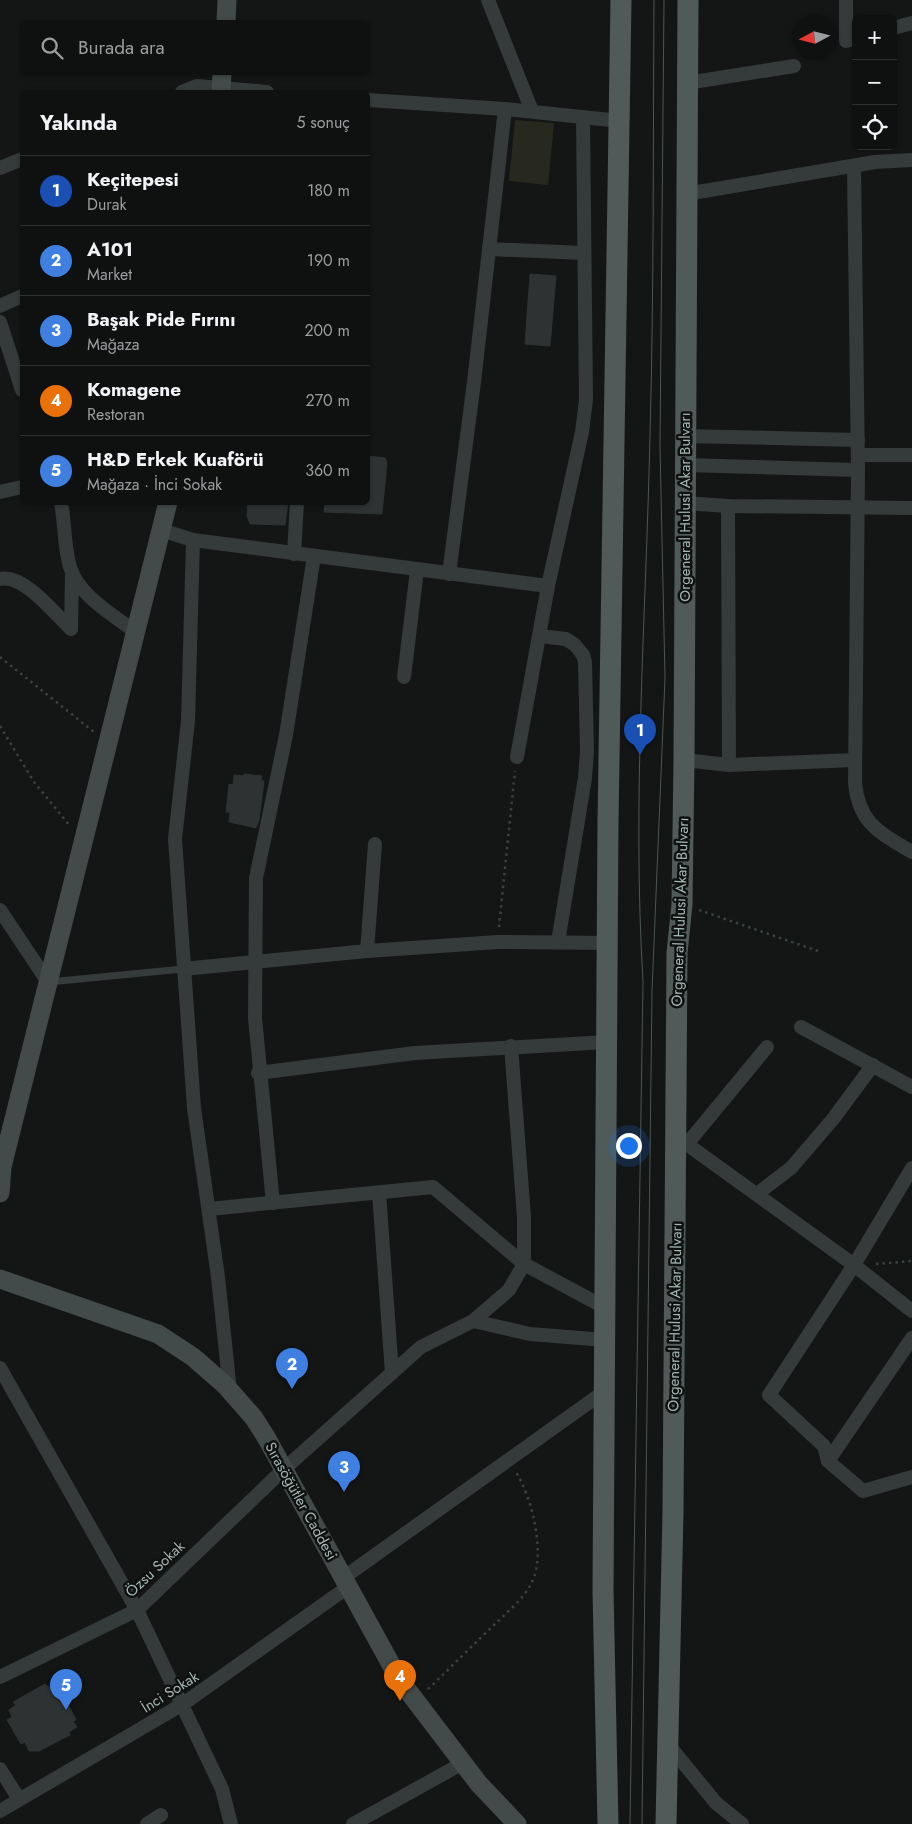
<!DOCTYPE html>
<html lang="tr">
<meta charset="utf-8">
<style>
:root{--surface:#0f1010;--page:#181919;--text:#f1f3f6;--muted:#9b9d9f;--line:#2f3030;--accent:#1a73e8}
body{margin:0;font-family:Jost,sans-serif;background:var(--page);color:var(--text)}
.controls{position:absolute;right:15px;top:15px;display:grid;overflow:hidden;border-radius:8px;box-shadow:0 1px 4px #0004}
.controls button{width:45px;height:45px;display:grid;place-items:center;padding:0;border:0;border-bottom:1px solid var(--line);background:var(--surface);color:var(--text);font:25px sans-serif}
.compass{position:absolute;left:792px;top:15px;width:45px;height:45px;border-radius:50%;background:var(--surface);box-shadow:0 1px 4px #0004;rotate:263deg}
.you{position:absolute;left:628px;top:1145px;width:18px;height:18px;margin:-12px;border:4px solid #fff;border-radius:50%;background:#1a73e8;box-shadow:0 0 0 8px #1a73e833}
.badge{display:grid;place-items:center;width:32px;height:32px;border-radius:50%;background:var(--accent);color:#fff;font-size:16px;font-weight:700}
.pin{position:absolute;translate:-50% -41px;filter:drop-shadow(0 1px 2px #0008)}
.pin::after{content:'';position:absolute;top:26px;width:18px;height:15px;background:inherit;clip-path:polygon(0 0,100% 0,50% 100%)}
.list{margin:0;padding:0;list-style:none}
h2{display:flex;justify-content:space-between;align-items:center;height:65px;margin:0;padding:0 20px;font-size:21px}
h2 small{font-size:16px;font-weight:400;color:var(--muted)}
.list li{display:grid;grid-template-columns:32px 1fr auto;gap:15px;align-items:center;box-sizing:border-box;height:70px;padding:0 20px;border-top:1px solid var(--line)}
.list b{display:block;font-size:19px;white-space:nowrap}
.list p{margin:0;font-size:16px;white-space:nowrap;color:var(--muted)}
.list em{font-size:16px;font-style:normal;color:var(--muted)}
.icon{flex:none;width:28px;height:28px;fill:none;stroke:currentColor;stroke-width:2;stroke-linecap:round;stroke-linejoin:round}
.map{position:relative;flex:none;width:912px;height:1824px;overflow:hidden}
.search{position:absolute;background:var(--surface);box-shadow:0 1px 4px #0004;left:20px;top:20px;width:350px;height:55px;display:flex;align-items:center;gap:12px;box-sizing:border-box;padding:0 18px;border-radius:8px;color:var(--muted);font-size:19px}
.panel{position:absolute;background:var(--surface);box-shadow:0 1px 4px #0004;left:20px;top:90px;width:350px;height:415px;border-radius:8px}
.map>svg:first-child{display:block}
.green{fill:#27291f}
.building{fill:#2e3232;stroke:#2d3232}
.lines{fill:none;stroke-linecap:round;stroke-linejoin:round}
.path{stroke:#3a4240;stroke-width:2.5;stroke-dasharray:2.5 4;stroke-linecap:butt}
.lane{stroke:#343b3a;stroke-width:7}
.street{stroke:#343b3a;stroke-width:14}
.secondary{stroke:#424b49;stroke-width:19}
.primary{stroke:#505a59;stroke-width:21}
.tram{stroke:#4d5654;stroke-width:1}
.labels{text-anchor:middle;stroke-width:5;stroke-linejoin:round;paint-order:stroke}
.street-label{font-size:15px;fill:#a4b7b2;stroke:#0f1111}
</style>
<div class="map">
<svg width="912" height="1824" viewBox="0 0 912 1824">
<rect width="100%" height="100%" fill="#141616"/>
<polygon class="green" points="515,120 554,123 548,185 509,181"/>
<g class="building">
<polygon points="530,274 556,276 550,346 525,344"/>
<polygon points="368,456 385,458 387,463 382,514 324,512 325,502 368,502"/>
<polygon points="248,502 288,502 285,525 250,524 247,516"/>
<polygon points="244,774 262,776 261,780 264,781 259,820 256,828 229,822 230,812 226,812 229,784 233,785 234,775 244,776"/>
<polygon points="45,1684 48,1687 53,1684 59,1693 61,1691 76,1720 73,1721 77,1727 69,1732 70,1735 39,1751 29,1751 25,1742 21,1744 7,1720 12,1717 9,1710 16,1705 13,1702"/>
</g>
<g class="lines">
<g class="path">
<polyline points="0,657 94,732"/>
<polyline points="0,726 34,782 70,826"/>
<polyline points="699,910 818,951"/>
<polyline points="499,927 515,771"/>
<polyline points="876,1264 912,1261"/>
<path d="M428 1689C450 1668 472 1646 494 1625 507 1612 524 1599 532 1582 546 1553 532 1498 516 1472"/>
</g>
<polyline class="lane" points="49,982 183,969"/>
<g class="street">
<polyline points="488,0 532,111"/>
<polyline points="846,0 846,41 856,39"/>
<polyline points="893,28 912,23"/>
<polyline points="687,83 794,66"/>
<polyline points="182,92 197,86 267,92"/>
<polyline points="368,100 505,109 620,121"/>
<path d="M854 166 858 470 855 783C859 824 880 833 912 852"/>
<polyline points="0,168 22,159"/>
<polyline points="686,194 875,162 912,160"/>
<polyline points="489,249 584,253"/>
<polyline points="0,306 22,296"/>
<polyline points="0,322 22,390"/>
<polyline points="685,436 858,440"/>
<polyline points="858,455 912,455"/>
<polyline points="685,465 858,470"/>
<polyline points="0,492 22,487"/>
<path d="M61 502C65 524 64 547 70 567 78 595 112 614 134 631"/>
<polyline points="685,503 728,506 912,508"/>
<polyline points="728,506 729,765"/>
<polyline points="161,530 193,540 188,721 175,839 194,1108 218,1277 230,1391"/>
<polyline points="193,540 548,586"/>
<polyline points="294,554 297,502"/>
<polyline points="449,574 474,382 505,109"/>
<path d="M0 579C24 574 54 613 71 629"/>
<polyline points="71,629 72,575"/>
<polyline points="539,636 566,639 575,645 583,655 585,662 587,751 585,778 558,942"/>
<polyline points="404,677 417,570"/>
<polyline points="517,757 548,586 582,432 586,400 583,117"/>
<polyline points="684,760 729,765 855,760"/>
<polyline points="0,910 48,982"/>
<polyline points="367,951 375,844"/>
<polyline points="183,969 367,951 498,942 608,943"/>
<polyline points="801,1027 912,1087"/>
<polyline points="258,1073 415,1053 607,1042"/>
<polyline points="677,1137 854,1265 912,1311"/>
<polyline points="687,1144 767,1047"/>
<polyline points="912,1168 854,1265 769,1395 824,1446 828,1461 863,1491 912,1477"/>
<polyline points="379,1193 392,1373"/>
<polyline points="757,1194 791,1168 833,1119 873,1065"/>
<polyline points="273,1203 255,1018 256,878 286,735 314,556"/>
<polyline points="209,1209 433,1187 524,1264 606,1308"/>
<polyline points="473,1321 530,1334 605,1340"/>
<polyline points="0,1368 137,1610 222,1789 231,1824"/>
<polyline points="828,1461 912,1338"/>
<polyline points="343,1578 605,1391"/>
<polyline points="0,1677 137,1610 284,1469 421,1347 473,1321 509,1290 524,1264 524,1217 511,1046"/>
<polyline points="667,1743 716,1803 742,1824"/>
<polyline points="0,1769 19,1799"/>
<polyline points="0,1811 183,1704 348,1587"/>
<polyline points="147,1824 161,1815"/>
<polyline points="353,1824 463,1763"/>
</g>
<g class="secondary">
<polyline points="226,22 227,0"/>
<polyline points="221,92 222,72"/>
<polyline points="0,1193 2,1167 168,502"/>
<polyline points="0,1279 158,1334 193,1357 225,1385 254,1418 266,1437 399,1679 479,1784 517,1824"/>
</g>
<g class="primary">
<polyline points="608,1824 603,1591 608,822 621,0"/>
<polyline points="666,1824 673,1512 677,953 682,904 684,760 688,0"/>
</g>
<g class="tram">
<path d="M630 1824 643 982C632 800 646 617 650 435 654 290 653 145 654 0"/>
<polyline points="642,1824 652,991 665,678 660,447 664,0"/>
</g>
</g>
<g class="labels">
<g class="street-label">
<text transform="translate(685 507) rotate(-90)" y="5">Orgeneral Hulusi Akar Bulvarı</text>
<text transform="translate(680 912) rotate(-88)" y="5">Orgeneral Hulusi Akar Bulvarı</text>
<text transform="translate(675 1317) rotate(-89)" y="5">Orgeneral Hulusi Akar Bulvarı</text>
<text transform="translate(301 1501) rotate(61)" y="5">Sırasöğütler Caddesi</text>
<text transform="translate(155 1569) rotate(-43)" y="5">Özsu Sokak</text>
<text transform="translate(170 1692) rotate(-32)" y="5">İnci Sokak</text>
</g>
</g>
</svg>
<div class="controls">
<button>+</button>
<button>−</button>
<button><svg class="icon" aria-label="locate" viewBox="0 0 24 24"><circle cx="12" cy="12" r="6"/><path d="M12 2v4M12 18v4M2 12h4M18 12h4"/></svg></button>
</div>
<svg class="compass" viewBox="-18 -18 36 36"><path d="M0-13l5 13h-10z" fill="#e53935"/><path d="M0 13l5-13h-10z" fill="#9b9d9f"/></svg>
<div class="you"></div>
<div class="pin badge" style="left:640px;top:755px;background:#1a4fb4">1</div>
<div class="pin badge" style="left:292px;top:1389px;background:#3f7fe0">2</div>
<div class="pin badge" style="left:344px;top:1492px;background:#3f7fe0">3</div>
<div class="pin badge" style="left:400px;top:1701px;background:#e8710a">4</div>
<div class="pin badge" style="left:66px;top:1710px;background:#3f7fe0">5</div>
<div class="search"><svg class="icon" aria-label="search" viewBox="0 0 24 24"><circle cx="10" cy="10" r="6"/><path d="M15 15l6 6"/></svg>Burada ara</div>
<section class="panel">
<h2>Yakında<small>5 sonuç</small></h2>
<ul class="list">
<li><span class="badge" style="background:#1a4fb4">1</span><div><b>Keçitepesi</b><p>Durak</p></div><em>180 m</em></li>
<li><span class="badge" style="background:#3f7fe0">2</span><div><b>A101</b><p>Market</p></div><em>190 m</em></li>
<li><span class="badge" style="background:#3f7fe0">3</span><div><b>Başak Pide Fırını</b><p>Mağaza</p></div><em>200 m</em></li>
<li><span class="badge" style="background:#e8710a">4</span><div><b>Komagene</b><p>Restoran</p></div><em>270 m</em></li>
<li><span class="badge" style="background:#3f7fe0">5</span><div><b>H&amp;D Erkek Kuaförü</b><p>Mağaza · İnci Sokak</p></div><em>360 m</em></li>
</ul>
</section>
</div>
